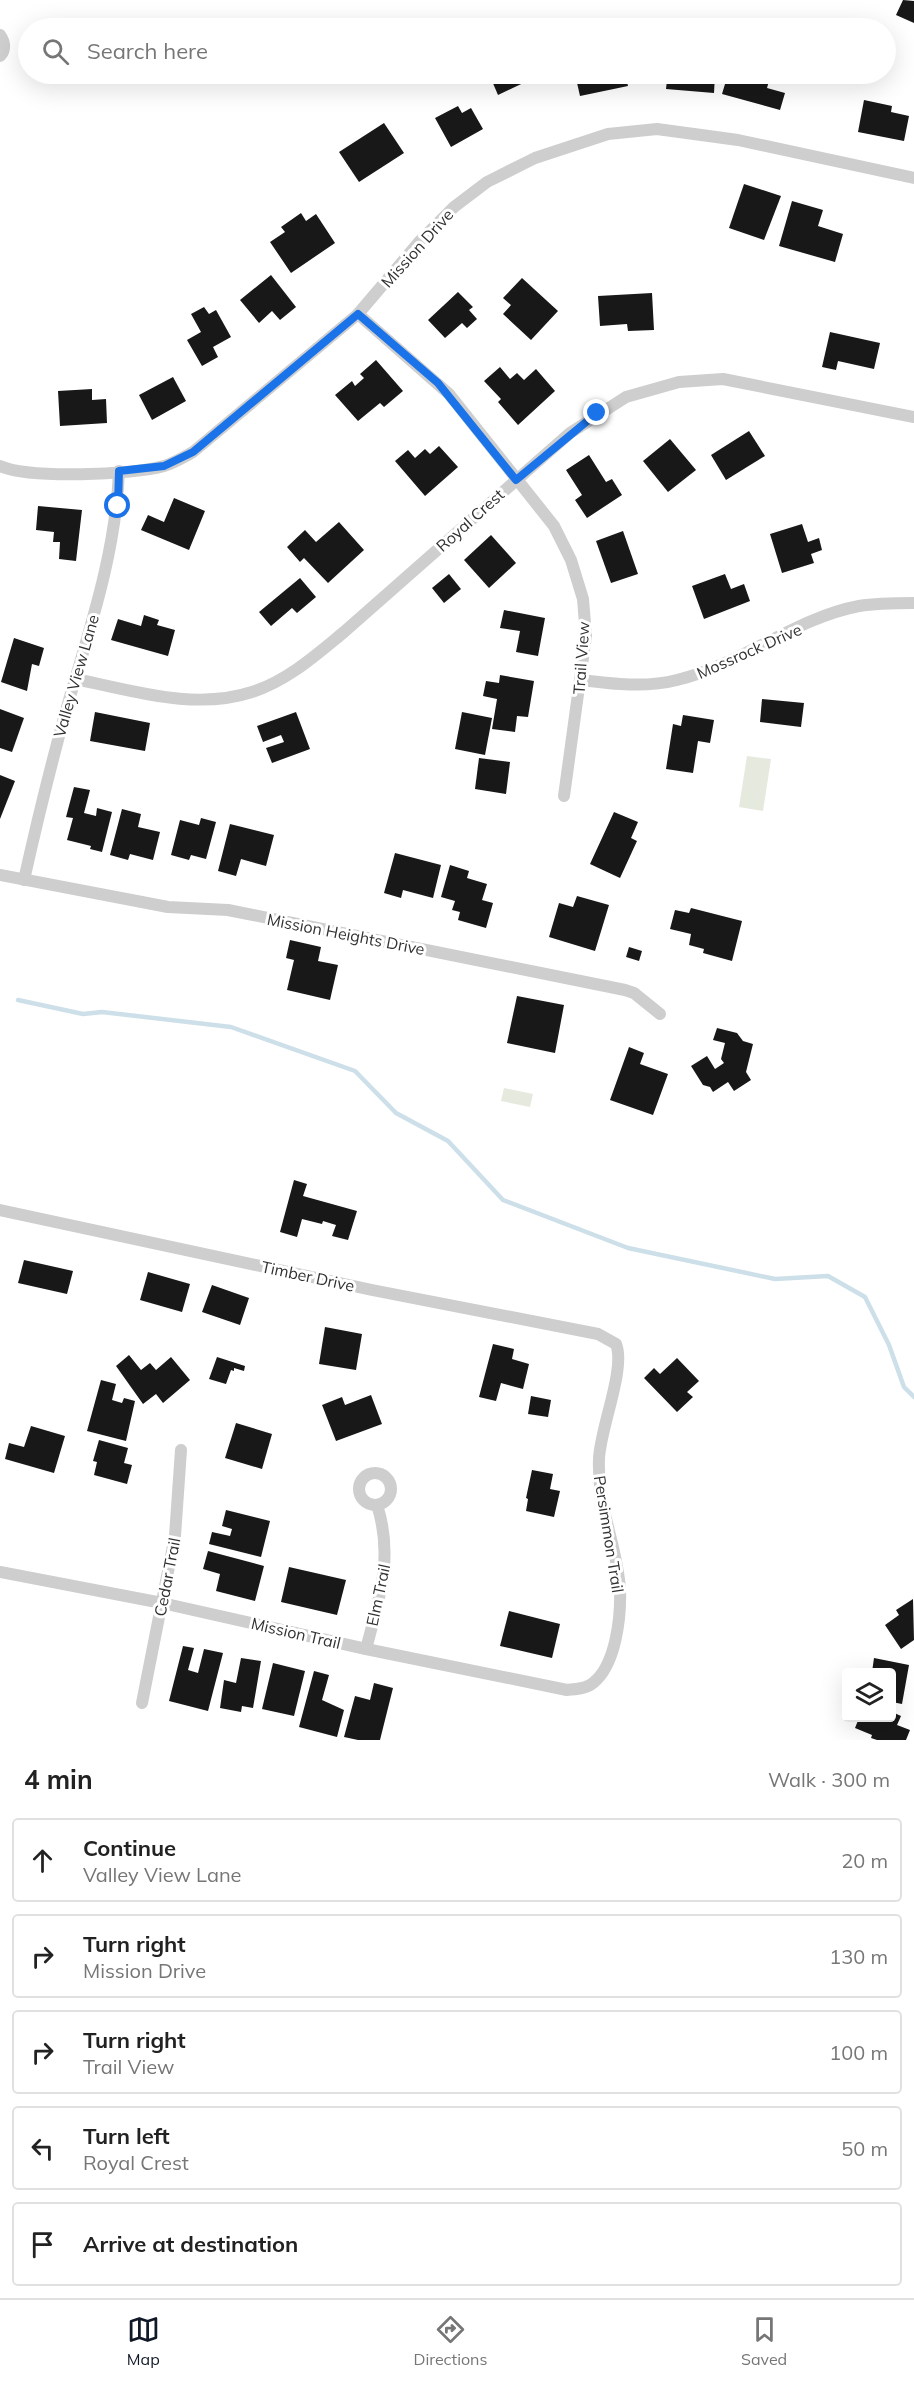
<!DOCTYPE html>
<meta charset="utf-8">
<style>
:root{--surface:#fff;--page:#f2f2f2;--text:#222;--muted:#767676;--line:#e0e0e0;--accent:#111827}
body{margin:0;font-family:Mulish,sans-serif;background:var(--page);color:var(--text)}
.controls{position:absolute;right:18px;bottom:18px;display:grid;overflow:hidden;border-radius:6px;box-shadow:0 6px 24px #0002}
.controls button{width:54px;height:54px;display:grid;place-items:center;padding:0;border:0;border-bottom:2px solid var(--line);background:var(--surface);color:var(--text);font:30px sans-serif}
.stop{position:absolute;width:18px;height:18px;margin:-14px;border:4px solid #1a73e8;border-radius:50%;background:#fff}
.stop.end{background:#1a73e8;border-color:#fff;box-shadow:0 2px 6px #0008}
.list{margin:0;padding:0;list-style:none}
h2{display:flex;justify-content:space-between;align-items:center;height:78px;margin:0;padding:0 24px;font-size:26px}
h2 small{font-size:20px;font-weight:400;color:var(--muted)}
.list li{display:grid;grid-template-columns:39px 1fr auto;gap:18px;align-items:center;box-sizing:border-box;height:84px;margin:0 12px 12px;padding:0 12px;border:2px solid var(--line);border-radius:6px}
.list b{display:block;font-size:22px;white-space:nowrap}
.list p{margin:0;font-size:20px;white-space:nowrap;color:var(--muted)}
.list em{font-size:20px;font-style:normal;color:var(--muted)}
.icon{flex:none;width:33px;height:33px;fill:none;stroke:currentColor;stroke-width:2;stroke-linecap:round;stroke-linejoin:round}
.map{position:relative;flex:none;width:914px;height:1740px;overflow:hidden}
.search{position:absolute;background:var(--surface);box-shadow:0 6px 24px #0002;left:18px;right:18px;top:18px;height:66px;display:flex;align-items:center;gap:15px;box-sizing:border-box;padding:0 21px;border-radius:33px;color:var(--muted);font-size:22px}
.sheet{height:558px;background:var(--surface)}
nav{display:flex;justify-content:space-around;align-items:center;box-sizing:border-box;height:84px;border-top:2px solid var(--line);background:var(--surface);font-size:16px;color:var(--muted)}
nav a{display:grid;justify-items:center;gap:3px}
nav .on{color:var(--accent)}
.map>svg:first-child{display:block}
.green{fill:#e5e9de}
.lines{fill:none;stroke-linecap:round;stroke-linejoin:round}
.stream{stroke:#cddfe8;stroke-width:4.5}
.building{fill:#181818}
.minor{stroke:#cecece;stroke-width:12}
.route{stroke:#1a73e8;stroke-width:8}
.labels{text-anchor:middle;stroke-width:6;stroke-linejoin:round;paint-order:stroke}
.street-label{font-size:16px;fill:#313131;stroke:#fff}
</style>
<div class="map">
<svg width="914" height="1740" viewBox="0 0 914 1740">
<rect width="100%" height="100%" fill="#fff"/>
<g class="green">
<polygon points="747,756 771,759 763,811 739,807"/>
<polygon points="504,1088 533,1094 530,1107 501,1101"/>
</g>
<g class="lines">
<polyline class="stream" points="18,1000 83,1014 102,1012 231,1027 355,1071 396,1113 448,1141 503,1200 628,1248 775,1279 828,1276 865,1297 889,1345 904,1387 914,1397"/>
</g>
<g class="building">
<polygon points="903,0 914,1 914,23 896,15"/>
<polygon points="489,74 532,74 534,78 498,95"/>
<polygon points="575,74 625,74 628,86 580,96"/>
<polygon points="659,74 715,74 714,93 666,89 667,80 659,79"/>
<polygon points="728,74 745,76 746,74 761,74 760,78 769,81 767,88 785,93 780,110 722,94"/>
<polygon points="864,100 892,106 891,112 909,116 904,141 858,132"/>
<polygon points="458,106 462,113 471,108 483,129 451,147 435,118"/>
<polygon points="384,123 404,153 359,182 339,152"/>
<polygon points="744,184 781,196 764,240 729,228"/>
<polygon points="792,201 823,210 818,226 843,234 835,262 779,246"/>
<polygon points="301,213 306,221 316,214 335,243 291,273 270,242 285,232 281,227"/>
<polygon points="271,275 296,307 280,320 272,311 259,323 240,300"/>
<polygon points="522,278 558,311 531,340 503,314 511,305 503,298"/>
<polygon points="458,292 473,307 469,310 477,319 467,328 462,323 445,338 428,320"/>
<polygon points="652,293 654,330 628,331 627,324 600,326 598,296"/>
<polygon points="204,307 209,314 216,310 231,337 213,347 218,357 202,366 187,340 201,332 191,314"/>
<polygon points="830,332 880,343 874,369 838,361 836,370 822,367"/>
<polygon points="376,360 403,391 384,407 380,403 358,421 335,395 352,381 355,386 364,378 360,374"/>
<polygon points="500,367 510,379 517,373 524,380 536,369 555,391 518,425 498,402 501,399 484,381"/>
<polygon points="173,377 186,401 152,420 139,395"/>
<polygon points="92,389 92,400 106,399 107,423 60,426 58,391"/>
<polygon points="749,431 765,456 726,480 711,455"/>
<polygon points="670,439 696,470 668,492 643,461"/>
<polygon points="439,446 458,467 425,496 395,461 408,450 415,458 425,449 430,454"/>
<polygon points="589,455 606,482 612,479 622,495 587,518 575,500 582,495 566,470"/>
<polygon points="174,498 205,511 189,550 141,530 148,515 164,522"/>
<polygon points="38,506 82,510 76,561 59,559 60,542 53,542 54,532 36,530"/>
<polygon points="339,522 364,550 328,583 304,558 300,562 287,547 305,530 316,542"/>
<polygon points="802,524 808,542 819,538 822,550 811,554 814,563 782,573 770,534"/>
<polygon points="623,531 638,574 611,583 596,541"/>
<polygon points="491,535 516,563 489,588 464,560"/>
<polygon points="449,574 461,589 444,603 432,588"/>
<polygon points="725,574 731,589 744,584 750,601 704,619 692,586"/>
<polygon points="300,578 316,597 297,613 292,608 271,626 259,612"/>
<polygon points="504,610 545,618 538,656 516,652 520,631 500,628"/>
<polygon points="144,615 159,620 157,625 175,630 168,656 111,640 118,619 141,626"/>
<polygon points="14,638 44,648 39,666 32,664 27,691 1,682"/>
<polygon points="500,675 534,681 528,717 517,716 515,732 492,729 497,699 483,696 486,681 499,683"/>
<polygon points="762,699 804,703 801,727 760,722"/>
<polygon points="0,709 24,718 12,752 0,748"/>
<polygon points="95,712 150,723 145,751 90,741"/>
<polygon points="296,712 310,749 272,763 266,748 284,742 281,735 263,742 257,726"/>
<polygon points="462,712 492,718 485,755 455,749"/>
<polygon points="683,715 714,720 710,743 698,741 693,773 666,769 673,724 681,726"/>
<polygon points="479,758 510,762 506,794 475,789"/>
<polygon points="0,775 15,781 0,819"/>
<polygon points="74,787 90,790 84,813 96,816 97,808 112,812 102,852 90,849 91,846 67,840 73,818 66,817"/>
<polygon points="122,809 141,814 138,827 160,832 153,860 130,854 128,860 110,855"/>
<polygon points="614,812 638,822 631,838 637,841 620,878 590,864"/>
<polygon points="201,818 216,822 206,859 191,855 189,860 171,855 180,820 199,825"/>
<polygon points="230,824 274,835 266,866 241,859 236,876 218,871"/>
<polygon points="395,853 441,865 433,898 403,890 401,898 384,893"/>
<polygon points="450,865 469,871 467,878 487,884 482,900 493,903 486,928 458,920 460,912 452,910 455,901 441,897"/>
<polygon points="577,896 609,905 595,951 549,937 559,903 573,907"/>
<polygon points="691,908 742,921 732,961 703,953 704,949 689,945 691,934 670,929 675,910 689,913"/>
<polygon points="290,940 321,947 318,961 338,965 330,1000 287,990 294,960 286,958"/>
<polygon points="629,947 642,951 639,961 626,957"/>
<polygon points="517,996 564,1005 555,1053 507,1043"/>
<polygon points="717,1028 737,1033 743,1041 753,1044 746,1072 751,1080 734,1091 728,1082 713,1092 710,1087 703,1085 691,1066 707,1056 715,1069 724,1063 721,1059 725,1043 713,1040"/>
<polygon points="629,1047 644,1053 640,1064 668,1074 653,1115 610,1100"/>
<polygon points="294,1180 307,1184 303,1196 357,1211 348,1240 332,1236 336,1225 323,1221 322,1224 302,1219 297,1237 280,1232"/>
<polygon points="24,1260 73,1271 67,1294 18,1283"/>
<polygon points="148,1272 190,1284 182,1312 140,1300"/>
<polygon points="212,1285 249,1298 240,1325 202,1312"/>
<polygon points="325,1327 362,1334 356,1370 319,1364"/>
<polygon points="493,1344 514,1349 512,1359 529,1364 523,1389 501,1383 496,1401 479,1397"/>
<polygon points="129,1355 141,1370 150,1363 156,1370 171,1357 190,1380 163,1403 156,1394 143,1404 116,1366"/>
<polygon points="217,1357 245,1366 244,1371 234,1368 234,1371 231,1370 226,1384 209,1379"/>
<polygon points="677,1358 699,1381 687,1392 693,1397 677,1412 644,1378 654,1368 660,1374"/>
<polygon points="101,1380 116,1384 112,1400 122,1403 124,1398 135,1401 126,1441 87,1431"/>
<polygon points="371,1395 382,1424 336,1441 322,1405 342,1397 345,1405"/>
<polygon points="531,1396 551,1400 548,1417 528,1414"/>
<polygon points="236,1423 272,1434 262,1469 225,1458"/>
<polygon points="31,1426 65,1436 54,1473 5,1459 9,1443 24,1447"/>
<polygon points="99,1440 128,1448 124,1463 132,1465 127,1484 94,1475 97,1462 93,1461"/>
<polygon points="532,1470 553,1474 550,1489 560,1491 554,1517 526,1511 528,1499 526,1498"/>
<polygon points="226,1510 270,1521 261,1557 209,1544 212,1532 230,1536 232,1529 222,1526"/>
<polygon points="208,1551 264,1566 255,1601 216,1591 220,1574 203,1569"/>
<polygon points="289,1567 346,1580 337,1615 281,1602"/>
<polygon points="913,1599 914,1640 901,1649 885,1625 899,1615 896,1610"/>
<polygon points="509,1611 560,1624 552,1658 500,1646"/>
<polygon points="183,1646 194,1648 188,1670 198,1673 204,1649 223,1653 208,1711 169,1701"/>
<polygon points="241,1658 261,1661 253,1708 242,1706 241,1712 220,1708 224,1680 236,1683"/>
<polygon points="874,1658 909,1665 902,1704 892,1702 892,1672 872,1672"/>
<polygon points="273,1663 305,1671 294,1716 262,1709"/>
<polygon points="314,1671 329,1675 322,1700 344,1710 337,1737 299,1727"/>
<polygon points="374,1683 393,1688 380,1740 358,1740 344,1737 355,1696 370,1700"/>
<polygon points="892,1712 901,1716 897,1725 910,1730 906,1740 877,1740 871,1738 872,1735 855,1728 859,1718 880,1721 882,1718 892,1718"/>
</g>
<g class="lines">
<g class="minor">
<path d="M0 35C5 42 6 50 0 56"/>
<polyline points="358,314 449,394 554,526 571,560 583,599 586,636 564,796"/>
<path d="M0 466C29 479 133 475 164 466 174 463 184 457 193 452L358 314 420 241 454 207 487 182 535 158 608 134 657 129 738 140 914 178"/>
<path d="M75 679C132 690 194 711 252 692 287 681 316 655 344 632L570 433 626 397 679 382 723 379 914 417"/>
<path d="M582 680C613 684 646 688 677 680 741 665 795 618 859 606 877 603 896 603 914 603"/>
<polyline points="0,875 168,907 228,910 625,990 634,993 660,1014"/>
<path d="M24 880C37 822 51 764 67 707 90 628 116 552 119 471"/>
<path d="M0 1210 372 1290 598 1334 616 1344C626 1369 600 1428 599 1459 597 1508 617 1544 620 1589 621 1617 616 1665 593 1683 586 1689 576 1689 567 1690L366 1649 162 1603 0 1572"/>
<circle cx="375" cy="1489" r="16"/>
<path d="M366 1649C379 1599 394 1557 377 1505"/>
<polyline points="142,1703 175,1536 181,1450"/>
</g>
</g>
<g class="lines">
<polyline class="route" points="118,506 119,471 164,466 193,452 358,314 438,383 516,480 597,413"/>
</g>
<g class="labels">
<g class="street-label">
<text transform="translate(417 248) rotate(-48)" y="6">Mission Drive</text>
<text transform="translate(470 520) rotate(-42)" y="6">Royal Crest</text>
<text transform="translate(749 651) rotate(-24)" y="6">Mossrock Drive</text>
<text transform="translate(581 658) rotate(-86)" y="6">Trail View</text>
<text transform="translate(76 676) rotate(-74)" y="6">Valley View Lane</text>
<text transform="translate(346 934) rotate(11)" y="6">Mission Heights Drive</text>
<text transform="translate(308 1276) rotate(12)" y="6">Timber Drive</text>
<text transform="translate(609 1534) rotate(81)" y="6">Persimmon Trail</text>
<text transform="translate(167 1577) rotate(-79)" y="6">Cedar Trail</text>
<text transform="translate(378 1595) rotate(-78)" y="6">Elm Trail</text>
<text transform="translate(296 1633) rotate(13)" y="6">Mission Trail</text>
</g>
</g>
</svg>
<div class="controls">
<button><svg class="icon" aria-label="layers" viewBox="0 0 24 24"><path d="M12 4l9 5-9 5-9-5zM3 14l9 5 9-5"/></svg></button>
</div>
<div class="stop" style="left:118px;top:506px"></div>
<div class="stop end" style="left:597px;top:413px"></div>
<div class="search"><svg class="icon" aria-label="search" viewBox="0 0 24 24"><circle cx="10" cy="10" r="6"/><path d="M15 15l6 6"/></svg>Search here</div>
</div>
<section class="sheet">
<h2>4 min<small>Walk · 300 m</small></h2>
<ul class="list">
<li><svg class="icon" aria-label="ahead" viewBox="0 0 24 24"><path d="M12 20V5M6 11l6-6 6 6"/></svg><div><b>Continue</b><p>Valley View Lane</p></div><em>20 m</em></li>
<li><svg class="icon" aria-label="right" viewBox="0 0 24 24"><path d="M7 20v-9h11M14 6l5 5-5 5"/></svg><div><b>Turn right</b><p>Mission Drive</p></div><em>130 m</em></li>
<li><svg class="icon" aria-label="right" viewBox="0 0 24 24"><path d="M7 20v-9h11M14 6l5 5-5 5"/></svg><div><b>Turn right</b><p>Trail View</p></div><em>100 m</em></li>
<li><svg class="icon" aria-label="left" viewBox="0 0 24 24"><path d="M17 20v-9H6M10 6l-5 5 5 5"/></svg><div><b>Turn left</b><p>Royal Crest</p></div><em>50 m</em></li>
<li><svg class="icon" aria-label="arrive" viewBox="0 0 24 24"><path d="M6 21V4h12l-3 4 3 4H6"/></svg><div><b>Arrive at destination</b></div></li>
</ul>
</section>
<nav>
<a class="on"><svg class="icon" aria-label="map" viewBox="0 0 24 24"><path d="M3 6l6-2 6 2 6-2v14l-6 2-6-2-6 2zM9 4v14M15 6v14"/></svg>Map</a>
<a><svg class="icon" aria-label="directions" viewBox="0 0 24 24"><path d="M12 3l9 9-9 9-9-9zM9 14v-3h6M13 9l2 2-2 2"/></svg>Directions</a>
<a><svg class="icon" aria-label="saved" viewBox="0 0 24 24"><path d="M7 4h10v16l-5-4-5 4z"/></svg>Saved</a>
</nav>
